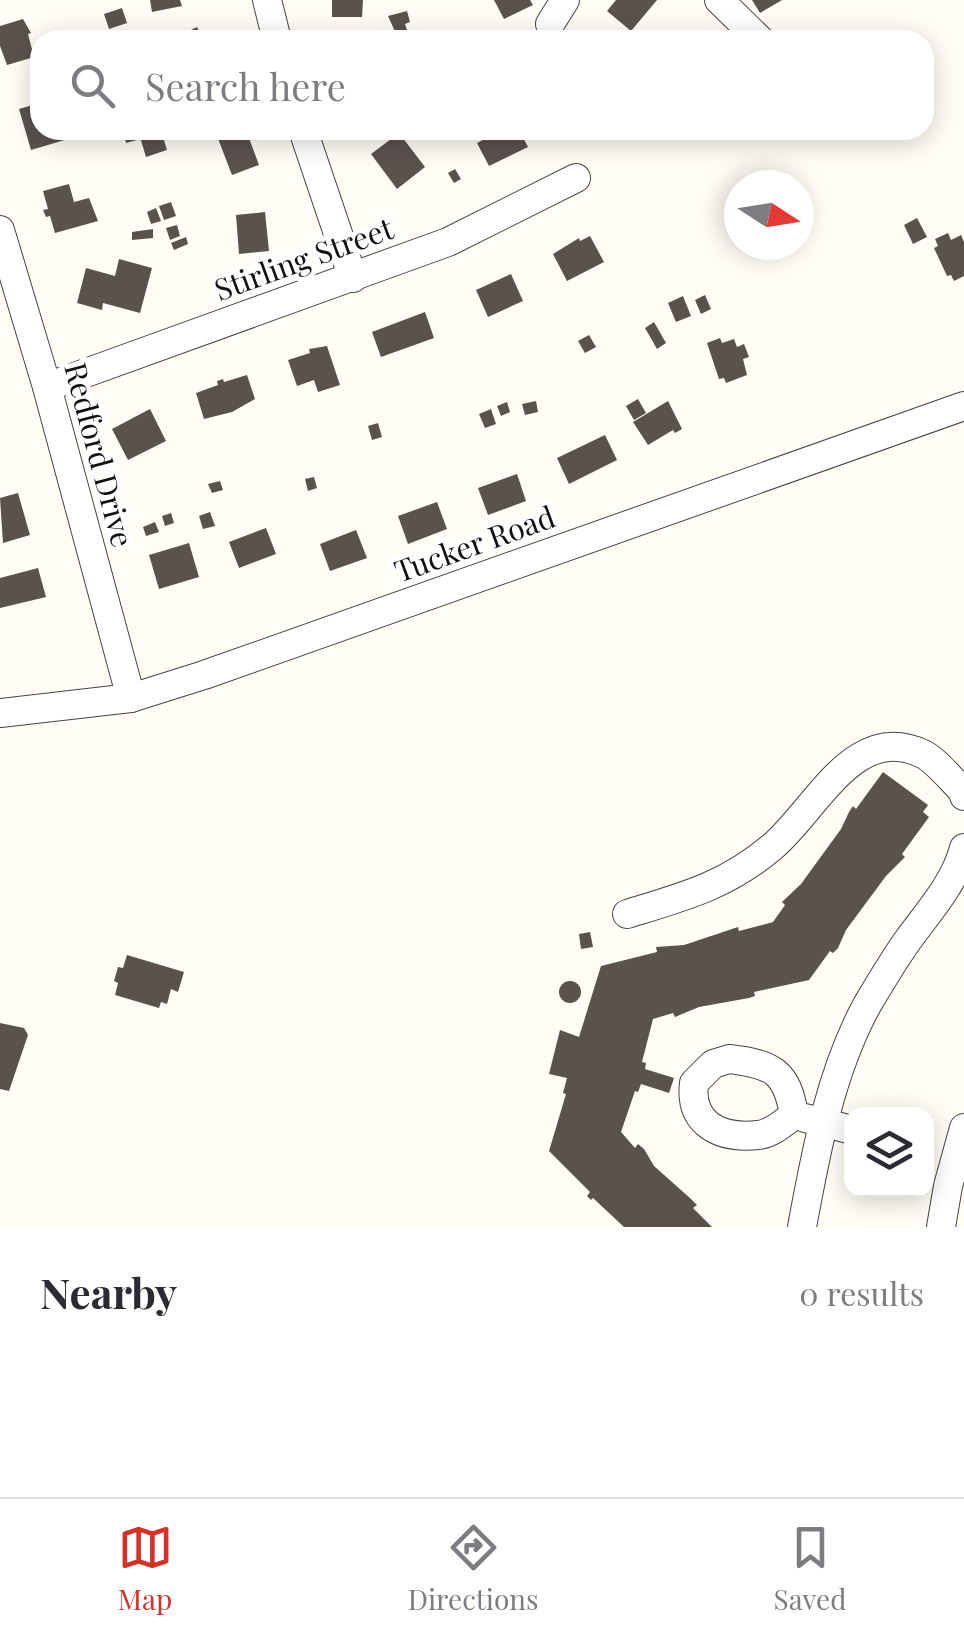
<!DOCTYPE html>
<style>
:root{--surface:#fff;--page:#f7f7f7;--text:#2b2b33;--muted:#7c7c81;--line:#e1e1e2;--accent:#d93025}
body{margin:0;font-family:"Playfair Display",serif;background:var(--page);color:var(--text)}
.controls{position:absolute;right:30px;bottom:30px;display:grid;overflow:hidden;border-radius:20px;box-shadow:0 5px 25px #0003}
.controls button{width:90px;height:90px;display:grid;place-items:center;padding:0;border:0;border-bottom:2px solid var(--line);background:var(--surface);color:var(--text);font:50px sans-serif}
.compass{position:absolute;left:724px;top:170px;width:90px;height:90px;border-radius:50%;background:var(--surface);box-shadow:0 5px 25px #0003;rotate:102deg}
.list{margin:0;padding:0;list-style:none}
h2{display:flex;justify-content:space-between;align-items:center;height:130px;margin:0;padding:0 40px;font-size:42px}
h2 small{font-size:32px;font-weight:400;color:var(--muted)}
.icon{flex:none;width:55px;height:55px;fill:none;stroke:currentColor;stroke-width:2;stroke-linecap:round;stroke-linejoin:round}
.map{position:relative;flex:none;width:964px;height:1227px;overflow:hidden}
.search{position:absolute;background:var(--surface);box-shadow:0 5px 25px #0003;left:30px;right:30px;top:30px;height:110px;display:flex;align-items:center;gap:25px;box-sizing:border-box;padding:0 35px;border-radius:30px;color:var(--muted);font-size:38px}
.sheet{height:270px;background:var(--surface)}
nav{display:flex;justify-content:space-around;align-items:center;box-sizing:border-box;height:140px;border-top:2px solid var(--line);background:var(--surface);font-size:28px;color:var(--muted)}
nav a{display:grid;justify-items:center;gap:5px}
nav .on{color:var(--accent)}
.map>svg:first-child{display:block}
.building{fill:#5a524d}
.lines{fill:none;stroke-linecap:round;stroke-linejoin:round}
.minor-casing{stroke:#444;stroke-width:30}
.minor{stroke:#fff;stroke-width:28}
.labels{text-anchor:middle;stroke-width:10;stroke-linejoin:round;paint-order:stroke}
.street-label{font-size:30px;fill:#111;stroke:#fff}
</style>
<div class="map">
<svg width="964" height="1227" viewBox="0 0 964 1227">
<rect width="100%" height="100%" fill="#fffdf5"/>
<g class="building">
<polygon points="150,0 180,0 182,6 152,12"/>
<polygon points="332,0 363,0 362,17 332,17"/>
<polygon points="494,0 530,0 533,5 504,19"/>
<polygon points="616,0 657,0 631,31 607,11"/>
<polygon points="752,0 782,0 760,13"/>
<polygon points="122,8 127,23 109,29 104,14"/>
<polygon points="407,11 410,22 405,24 408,33 397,36 388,16"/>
<polygon points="23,19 31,33 28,34 34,57 7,65 0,46 0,26"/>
<polygon points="197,27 203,40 171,40"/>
<polygon points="40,103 40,130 65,130 68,139 31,150 19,109"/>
<polygon points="123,130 135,130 137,140 126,143"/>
<polygon points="232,130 246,130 259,165 232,175 217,136"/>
<polygon points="502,130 519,130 528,147 489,166 477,143"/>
<polygon points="161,131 167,150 146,157 140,137"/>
<polygon points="399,133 425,167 397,189 371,154"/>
<polygon points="455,169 461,179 454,183 448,173"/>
<polygon points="69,184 74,202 89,198 98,221 55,233 50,216 46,217 43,210 48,209 43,191"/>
<polygon points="171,202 176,216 164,220 159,206"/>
<polygon points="156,208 161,221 151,224 147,212"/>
<polygon points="265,212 269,251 239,254 236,215"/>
<polygon points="917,218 927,237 913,244 904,225"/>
<polygon points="177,225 180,236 170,240 166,228"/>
<polygon points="153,229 153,238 132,240 132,232"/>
<polygon points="948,233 951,240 961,235 964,242 964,276 954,281 951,275 947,276 934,248 938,246 935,239"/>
<polygon points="590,236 604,262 567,281 553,254 579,238 580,241"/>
<polygon points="186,237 188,244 174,250 171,243"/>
<polygon points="119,259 152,268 140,313 103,303 102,310 77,303 86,268 115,276"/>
<polygon points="511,274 523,301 488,317 476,290"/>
<polygon points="705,295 711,309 701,314 695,300"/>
<polygon points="683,296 691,316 676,322 668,303"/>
<polygon points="425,312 434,338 381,357 372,332"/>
<polygon points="654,322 666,343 657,349 645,328"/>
<polygon points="589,335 596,347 585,353 578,341"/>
<polygon points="720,338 722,343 734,339 737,347 744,344 749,357 743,359 747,375 726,383 724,378 719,379 707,343"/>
<polygon points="327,346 340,385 318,392 314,380 297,386 288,360 310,353 309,349"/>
<polygon points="247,375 255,399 232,412 204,419 196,393 218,385 217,381 223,379 224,382"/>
<polygon points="638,399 646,413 634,420 626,406"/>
<polygon points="536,401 538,412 525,415 522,404"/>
<polygon points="668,401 682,429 675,433 673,430 648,445 633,422"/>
<polygon points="507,402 510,412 501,416 497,406"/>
<polygon points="150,409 166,441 128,460 112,429"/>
<polygon points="491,409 496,424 485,428 479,414"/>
<polygon points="378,423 382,437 372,440 368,426"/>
<polygon points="605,435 617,460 569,484 557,458"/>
<polygon points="517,474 526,501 488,515 478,488"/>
<polygon points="314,477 317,488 308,491 305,479"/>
<polygon points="220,481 223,490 212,493 208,484"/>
<polygon points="18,493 30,535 3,543 0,498"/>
<polygon points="437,502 447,529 408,544 398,516"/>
<polygon points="210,512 215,526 203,529 199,516"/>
<polygon points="171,513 174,523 165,526 162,516"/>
<polygon points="155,522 159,532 146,536 143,527"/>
<polygon points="266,528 276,554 239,568 229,542"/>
<polygon points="356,530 367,558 330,571 320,544"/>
<polygon points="189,543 199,577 159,589 149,555"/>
<polygon points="38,568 46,597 0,608 0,578"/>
<polygon points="883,772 928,805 923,812 929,817 902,854 905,857 886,876 846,930 838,948 833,953 830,951 809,980 754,992 755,996 749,998 699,1007 675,1017 673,1013 653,1019 642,1062 646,1063 645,1069 674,1078 669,1093 641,1084 638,1092 635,1091 621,1132 635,1148 638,1144 644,1149 654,1166 691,1199 697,1205 693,1208 712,1227 624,1227 593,1198 591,1200 587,1196 590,1192 549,1151 566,1094 563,1093 567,1078 549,1074 560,1030 579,1037 601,966 657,952 656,947 684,945 738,927 739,931 773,922 785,905 782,902 801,884 841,829 849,812 853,806 856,809"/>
<polygon points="590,932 593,947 581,949 579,934"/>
<polygon points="127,955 184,972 178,992 171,989 167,1004 161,1002 159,1008 115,995 118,983 114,981 118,967 123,968"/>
<circle cx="570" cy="992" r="11"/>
<polygon points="0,1023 24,1028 28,1035 9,1091 0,1089"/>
</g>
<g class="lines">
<defs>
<g id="minor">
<polyline points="267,0 277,40"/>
<polyline points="719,0 760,40"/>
<polyline points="550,24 565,0"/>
<polyline points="303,130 353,278"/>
<polyline points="0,230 47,387 131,698"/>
<polyline points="47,387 448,242 576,178"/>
<polyline points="0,713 131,698 204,675 964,406"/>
<path d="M627 914C683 897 726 886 772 847 817 809 854 721 923 754 937 761 951 780 963 791L964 796"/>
<path d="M729 1059C772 1064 787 1071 794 1115 784 1122 772 1134 758 1135 720 1139 689 1124 694 1083L713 1064Z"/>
<polyline points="805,1118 852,1130"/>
<path d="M802 1227C816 1152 830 1073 867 1005 880 983 893 961 908 940 929 911 955 883 964 848"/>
<polyline points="941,1227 948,1186 964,1128"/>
</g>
</defs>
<use href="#minor" class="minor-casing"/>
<use href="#minor" class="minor"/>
</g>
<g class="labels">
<g class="street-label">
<text transform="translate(304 260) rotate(-20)" y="10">Stirling Street</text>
<text transform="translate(98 455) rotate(75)" y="10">Redford Drive</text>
<text transform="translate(475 545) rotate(-20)" y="10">Tucker Road</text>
</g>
</g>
</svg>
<div class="controls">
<button><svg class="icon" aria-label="layers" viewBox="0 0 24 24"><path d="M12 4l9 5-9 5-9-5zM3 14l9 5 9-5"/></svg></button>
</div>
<svg class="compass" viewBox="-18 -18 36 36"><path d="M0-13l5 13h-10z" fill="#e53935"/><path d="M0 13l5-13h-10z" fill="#7c7c81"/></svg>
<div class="search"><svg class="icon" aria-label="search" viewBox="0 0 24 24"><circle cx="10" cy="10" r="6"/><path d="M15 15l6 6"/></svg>Search here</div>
</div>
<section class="sheet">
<h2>Nearby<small>0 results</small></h2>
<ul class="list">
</ul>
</section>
<nav>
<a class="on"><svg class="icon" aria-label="map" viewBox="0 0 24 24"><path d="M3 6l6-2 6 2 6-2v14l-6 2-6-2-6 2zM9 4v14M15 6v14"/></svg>Map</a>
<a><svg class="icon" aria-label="directions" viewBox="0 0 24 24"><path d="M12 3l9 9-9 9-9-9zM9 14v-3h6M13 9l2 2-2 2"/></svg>Directions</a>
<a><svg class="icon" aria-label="saved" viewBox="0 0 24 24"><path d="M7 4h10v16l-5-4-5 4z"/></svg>Saved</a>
</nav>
